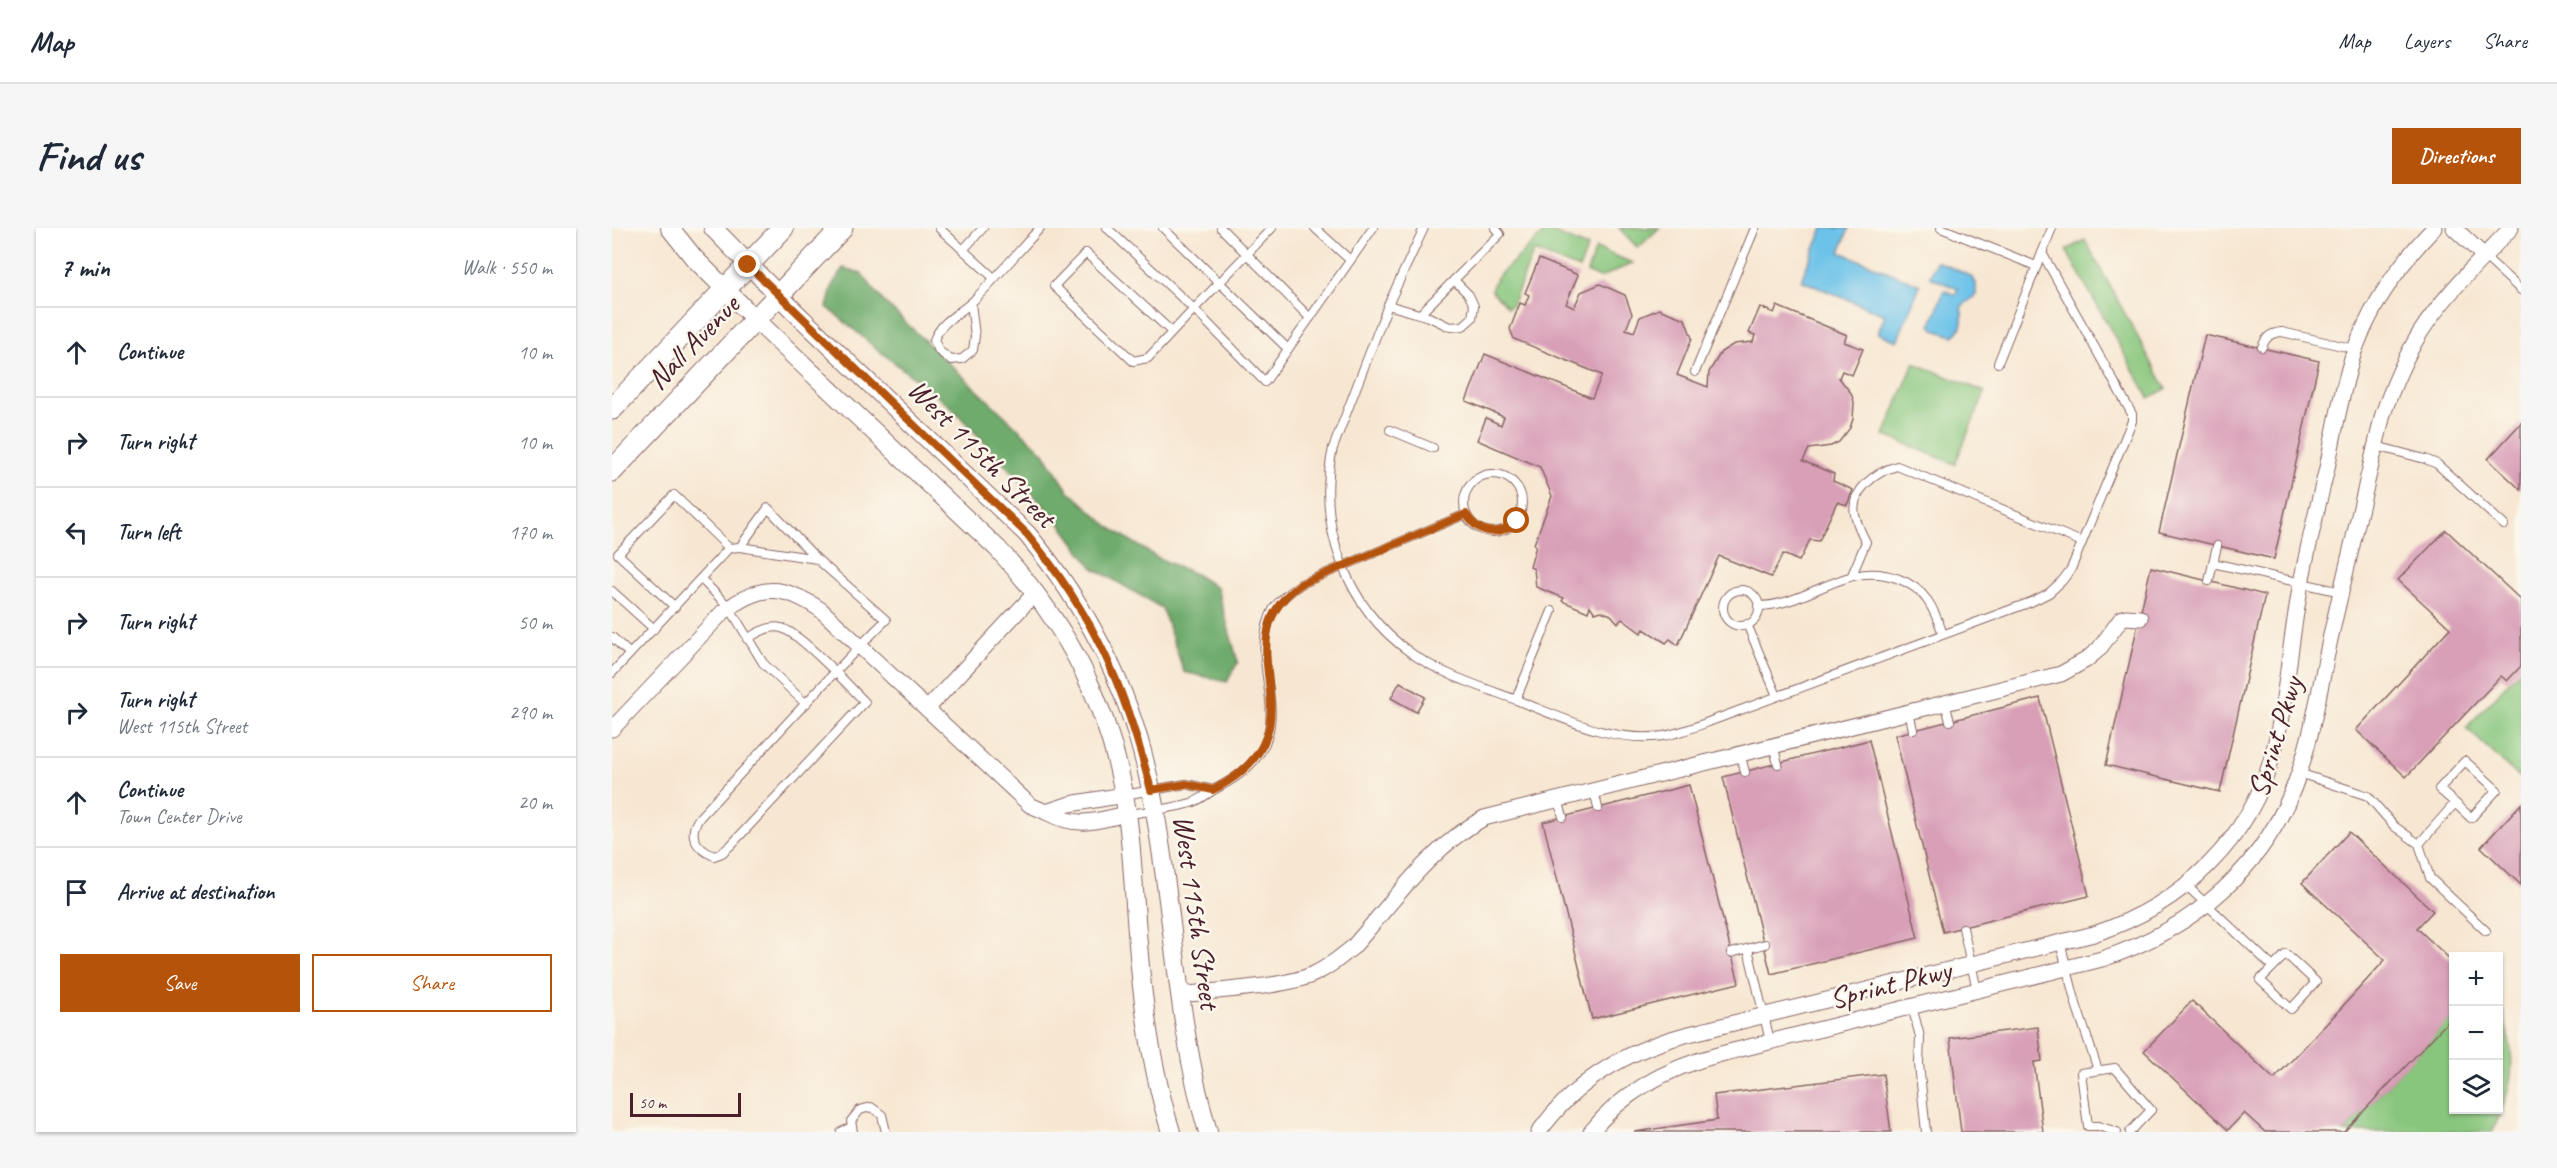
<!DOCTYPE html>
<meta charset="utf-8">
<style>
:root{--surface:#fff;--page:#f6f6f7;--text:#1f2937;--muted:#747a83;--line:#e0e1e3;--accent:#b45309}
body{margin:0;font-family:Caveat,sans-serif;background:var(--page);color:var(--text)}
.controls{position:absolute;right:18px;bottom:18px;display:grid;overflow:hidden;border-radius:0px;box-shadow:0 2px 4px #0004}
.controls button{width:54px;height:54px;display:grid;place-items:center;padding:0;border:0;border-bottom:2px solid var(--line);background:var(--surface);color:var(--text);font:30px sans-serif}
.scale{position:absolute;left:18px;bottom:15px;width:111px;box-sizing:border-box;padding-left:6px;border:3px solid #4a1f2b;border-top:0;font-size:16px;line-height:21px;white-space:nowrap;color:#4a1f2b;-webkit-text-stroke:4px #fbf7ec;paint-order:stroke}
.stop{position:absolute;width:18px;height:18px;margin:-14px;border:4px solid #b45309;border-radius:50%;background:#fff}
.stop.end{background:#b45309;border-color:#fff;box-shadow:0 2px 6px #0008}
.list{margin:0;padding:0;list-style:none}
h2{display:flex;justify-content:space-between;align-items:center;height:78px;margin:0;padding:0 24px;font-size:26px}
h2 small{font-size:20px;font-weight:400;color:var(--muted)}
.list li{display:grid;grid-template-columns:39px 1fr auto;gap:18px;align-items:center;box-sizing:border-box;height:90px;padding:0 24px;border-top:2px solid var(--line)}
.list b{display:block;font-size:22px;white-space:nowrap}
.list p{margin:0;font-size:20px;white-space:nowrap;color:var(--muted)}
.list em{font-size:20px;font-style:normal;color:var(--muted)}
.actions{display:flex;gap:12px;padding:18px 24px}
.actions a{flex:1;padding:14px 0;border:2px solid var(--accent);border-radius:0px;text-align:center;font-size:21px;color:var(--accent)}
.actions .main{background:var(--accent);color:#fff}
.icon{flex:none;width:33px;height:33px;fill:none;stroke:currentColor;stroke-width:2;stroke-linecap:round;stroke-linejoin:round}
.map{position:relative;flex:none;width:1909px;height:904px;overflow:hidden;border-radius:0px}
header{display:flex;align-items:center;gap:36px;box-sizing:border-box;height:84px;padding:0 30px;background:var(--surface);border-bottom:2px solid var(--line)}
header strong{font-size:28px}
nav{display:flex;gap:33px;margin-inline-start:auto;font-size:21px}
.intro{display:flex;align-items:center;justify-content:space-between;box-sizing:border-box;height:144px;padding:0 36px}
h1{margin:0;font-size:42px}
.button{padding:15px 27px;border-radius:0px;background:var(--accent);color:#fff;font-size:21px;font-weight:700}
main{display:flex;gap:36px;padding:0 36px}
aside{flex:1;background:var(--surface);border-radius:0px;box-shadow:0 2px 4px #0004}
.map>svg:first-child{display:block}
.green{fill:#88c67d;stroke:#697254;stroke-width:1.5}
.forest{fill:#6eab6c;stroke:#5c654c;stroke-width:1.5}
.water{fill:#6cc2e9;stroke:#5b708a;stroke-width:1.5}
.building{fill:#d89fb7}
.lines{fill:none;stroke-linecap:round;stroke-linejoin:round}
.service-casing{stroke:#876565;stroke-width:10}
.minor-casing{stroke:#876565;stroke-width:17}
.tertiary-casing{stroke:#876565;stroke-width:20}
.secondary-casing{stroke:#876565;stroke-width:23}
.service{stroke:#fff;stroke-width:8}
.minor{stroke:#fff;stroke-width:15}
.tertiary{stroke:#fff;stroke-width:18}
.secondary{stroke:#fff;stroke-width:21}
.route{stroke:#b45309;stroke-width:8}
.labels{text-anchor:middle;stroke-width:5;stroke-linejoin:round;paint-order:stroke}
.street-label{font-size:30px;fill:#4a1f2b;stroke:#fbf7ec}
</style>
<header>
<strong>Map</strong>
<nav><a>Map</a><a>Layers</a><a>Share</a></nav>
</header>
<div class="intro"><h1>Find us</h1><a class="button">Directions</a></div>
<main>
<aside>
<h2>7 min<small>Walk · 550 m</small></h2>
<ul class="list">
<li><svg class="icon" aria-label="ahead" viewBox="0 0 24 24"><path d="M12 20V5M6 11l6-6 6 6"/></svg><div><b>Continue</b></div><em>10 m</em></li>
<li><svg class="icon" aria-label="right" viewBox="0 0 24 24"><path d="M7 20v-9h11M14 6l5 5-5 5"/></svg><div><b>Turn right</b></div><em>10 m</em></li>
<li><svg class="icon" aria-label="left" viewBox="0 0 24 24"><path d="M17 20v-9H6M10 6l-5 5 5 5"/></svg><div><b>Turn left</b></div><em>170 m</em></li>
<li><svg class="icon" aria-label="right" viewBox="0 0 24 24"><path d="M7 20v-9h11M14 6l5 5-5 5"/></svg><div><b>Turn right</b></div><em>50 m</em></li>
<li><svg class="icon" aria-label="right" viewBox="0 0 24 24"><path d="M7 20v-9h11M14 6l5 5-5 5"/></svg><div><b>Turn right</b><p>West 115th Street</p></div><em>290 m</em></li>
<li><svg class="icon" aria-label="ahead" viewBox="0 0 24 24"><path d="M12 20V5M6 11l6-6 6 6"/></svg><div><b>Continue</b><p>Town Center Drive</p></div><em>20 m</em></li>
<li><svg class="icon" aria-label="arrive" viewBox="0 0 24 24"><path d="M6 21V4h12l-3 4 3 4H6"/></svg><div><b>Arrive at destination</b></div></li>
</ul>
<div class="actions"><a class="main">Save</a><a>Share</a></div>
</aside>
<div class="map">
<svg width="1909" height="904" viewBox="0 0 1909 904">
<rect width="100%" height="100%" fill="#fbf7ec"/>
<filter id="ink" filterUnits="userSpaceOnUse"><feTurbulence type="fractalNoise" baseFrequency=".0167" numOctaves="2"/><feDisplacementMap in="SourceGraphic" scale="12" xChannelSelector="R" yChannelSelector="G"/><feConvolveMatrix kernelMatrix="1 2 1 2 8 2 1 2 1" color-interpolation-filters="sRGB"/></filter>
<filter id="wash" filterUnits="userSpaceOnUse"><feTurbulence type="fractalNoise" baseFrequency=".008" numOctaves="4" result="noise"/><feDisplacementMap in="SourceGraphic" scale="24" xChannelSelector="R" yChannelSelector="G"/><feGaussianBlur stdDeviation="1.35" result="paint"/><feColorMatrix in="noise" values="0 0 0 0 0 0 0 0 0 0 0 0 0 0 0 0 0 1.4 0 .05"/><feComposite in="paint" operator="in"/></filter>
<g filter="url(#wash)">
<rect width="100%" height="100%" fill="#f7e7d2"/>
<g class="green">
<polygon points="1007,0 1047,0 1026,20"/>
<polygon points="935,2 976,19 967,41 922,23 900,77 896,79 879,62 884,50"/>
<polygon points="1473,12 1554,161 1537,170 1454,22"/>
<polygon points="984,20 1021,35 988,50 975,44"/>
<polygon points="1302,135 1373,164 1343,236 1272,207"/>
<polygon points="1909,441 1909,551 1854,500"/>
<path d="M1887 773C1904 827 1906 852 1880 904H1732L1841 787 1842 882H1886Z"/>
</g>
<polygon class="forest" points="231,40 249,45 271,73 431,224 456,262 496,298 544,329 583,346 605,360 626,434 615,454 572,444 550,380 481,340 447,294 339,179 266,122 215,79 221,56"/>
<g class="water">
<polygon points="1211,0 1237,0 1228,24 1308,57 1285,113 1266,105 1273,87 1189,52"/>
<path d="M1324 33 1359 48 1364 55V67L1349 79C1351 90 1352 101 1341 108L1323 102 1319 97 1332 62 1343 67 1346 61 1318 49Z"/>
</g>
<g id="blocks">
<g class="building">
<polygon points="927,31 966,47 954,76 962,80 969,64 988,56 1013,67 1020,86 1014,101 1022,104 1028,89 1047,81 1073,91 1080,110 1065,147 1096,159 1097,144 1109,124 1122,116 1141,114 1143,107 1137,105 1148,79 1162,85 1165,78 1235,107 1232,114 1251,121 1240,147 1230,143 1227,150 1239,165 1242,174 1241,191 1238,200 1227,214 1219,218 1197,221 1191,233 1222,246 1221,253 1241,262 1235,277 1225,274 1207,313 1198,312 1187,333 1171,326 1159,349 1107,328 1066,417 1058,411 1054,415 1032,401 1029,405 1010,391 1006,395 999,387 989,383 983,385 978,378 976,384 950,373 952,370 924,359 922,341 918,339 924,318 922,316 940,268 928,239 865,212 874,190 889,197 892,189 854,173 873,126 980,170 990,147 902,111 898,101 908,75 913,77 917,67 913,65"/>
<polygon points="1593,107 1707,133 1662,331 1547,304"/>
<polygon points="1909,195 1909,262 1876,231"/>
<polygon points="1834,302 1909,372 1909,438 1895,453 1889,448 1794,549 1744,502 1838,400 1786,352"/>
<polygon points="1539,339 1653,367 1608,564 1494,537"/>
<polygon points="788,454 813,469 804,484 779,470"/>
<polygon points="1428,470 1477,668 1331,704 1283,507"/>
<polygon points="1257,512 1306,710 1159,746 1111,549"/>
<polygon points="1077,557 1127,755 980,791 931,594"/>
<polygon points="1909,576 1909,657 1869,619"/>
<polygon points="1737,604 1821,683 1805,700 1842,735 1842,787 1732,904 1653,904 1632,885 1616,902 1532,823 1580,773 1662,851 1718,792 1773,732 1690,655"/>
<polygon points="1426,799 1430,833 1422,834 1431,904 1349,904 1338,810"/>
<polygon points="1271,846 1279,904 1022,904 1105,892 1102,867"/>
</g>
</g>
</g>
<g filter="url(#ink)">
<use href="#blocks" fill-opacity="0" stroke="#876565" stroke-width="1.5"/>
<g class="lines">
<defs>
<g id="service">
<polyline points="327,0 382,50"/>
<polyline points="495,0 582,81 536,130 521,133 442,58 474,25 560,104"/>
<polyline points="551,0 676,121"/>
<polyline points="609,0 698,90"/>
<polyline points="660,0 582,81 653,154 761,0"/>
<polyline points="703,0 738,32"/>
<path d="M812 0 776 77 721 220C704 297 734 379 799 425 828 446 873 460 907 473 953 491 1001 515 1051 508 1068 505 1083 499 1099 493L1419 374 1437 365 1450 353 1459 341 1520 193V186L1430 25"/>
<polyline points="1329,0 1424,38"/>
<polyline points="351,22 371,0"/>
<polyline points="1872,28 1909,62"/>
<path d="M359 75 363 108 361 122 350 131 339 132 327 123 322 112C330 92 346 87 361 73 384 50 406 24 428 0"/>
<polyline points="776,77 817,89 838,99 851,98 860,90 862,78 857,67 842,52 888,6 883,0"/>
<polyline points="808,86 842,52"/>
<path d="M1650 119C1654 109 1658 105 1670 104L1743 121"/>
<polyline points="1386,135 1440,0"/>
<polyline points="1083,144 1143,0"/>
<polyline points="778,202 821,220"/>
<polyline points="1764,218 1813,231 1825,236 1892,297"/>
<circle cx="881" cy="275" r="29"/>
<polyline points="1601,335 1605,318"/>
<path d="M1240 347 1254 314C1250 306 1245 297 1243 287 1238 262 1264 244 1285 238L1470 314"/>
<polyline points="89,351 117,379 151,435 194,476"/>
<polyline points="1597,353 1601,335 1729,364"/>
<circle cx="1129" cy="380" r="18"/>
<polyline points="0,363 42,401"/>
<path d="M1146 378C1198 378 1234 330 1287 351 1314 361 1322 381 1331 406"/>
<polyline points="63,379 6,326 62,267 117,320"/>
<polyline points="1135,396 1165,468"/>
<polyline points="0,409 18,426"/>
<path d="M135 411C144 405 158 397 169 400 186 403 238 459 253 474L119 617 110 625 102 628C83 620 75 606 88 589 150 523 210 455 274 392L205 331 156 280 128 319 205 331"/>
<polyline points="0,445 117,320 128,319"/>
<polyline points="904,471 940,383"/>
<polyline points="1333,475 1338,493"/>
<polyline points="1297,484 1301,502"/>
<polyline points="1161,517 1166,536"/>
<polyline points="1128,525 1133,544"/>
<polyline points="1687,545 1756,568 1782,598 1807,616 1843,575 1859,590 1885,562 1853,533 1827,561 1843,575"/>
<polyline points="982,562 986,580"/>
<polyline points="512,567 574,556 601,562"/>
<polyline points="946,571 951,589"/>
<path d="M516 586C536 583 559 581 579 575 589 572 597 564 607 559 704 508 628 442 662 380 669 370 679 363 689 356L854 286"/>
<polyline points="1807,616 1818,650 1874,703"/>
<polyline points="1575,658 1661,739 1648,752 1679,781 1704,754 1674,726 1661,739"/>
<polyline points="1351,700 1365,762"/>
<polyline points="1448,714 1464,776 1486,842"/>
<polyline points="1136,721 1158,813"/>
<polyline points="1119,725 1153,716"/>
<polyline points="1300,778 1308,809 1307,836 1314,904"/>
<polyline points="229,904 240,899"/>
<polyline points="241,904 239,893 248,882 259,879 270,887 274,904"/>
<polyline points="1505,904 1486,898 1476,898 1469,845 1503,840 1539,882 1518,904"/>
</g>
<g id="minor">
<polyline points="1842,0 1872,28"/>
<polyline points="315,481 424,364"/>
<path d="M0 501 110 385C148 355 171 356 209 382L418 577 434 584"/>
<path d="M512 567 458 576 434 584C467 601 481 593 515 586"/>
<path d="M568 767C604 762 671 760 702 746 717 739 729 729 741 719 781 674 818 619 872 590L1449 446 1474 432 1487 421 1509 391 1514 389 1528 390"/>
<path d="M927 904C963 853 1014 823 1073 807L1482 706C1570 677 1641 611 1663 518 1674 473 1677 425 1685 379 1692 332 1704 286 1715 240 1723 201 1730 160 1743 121 1761 74 1787 36 1822 0"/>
<path d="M979 904C1012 862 1058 839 1109 826L1490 731C1582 701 1656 638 1687 545 1702 500 1709 453 1719 407 1736 333 1754 259 1771 186 1781 158 1792 131 1808 105 1833 66 1867 34 1899 0"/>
</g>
<g id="tertiary">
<path d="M58 0 82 30 144 92 385 320C456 396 500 481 515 585 521 628 522 673 526 716 531 780 540 843 559 904"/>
<path d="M101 0 183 84 415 306C478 382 520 465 539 562 562 676 563 793 596 904"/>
</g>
<g id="secondary">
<polyline points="0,181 171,0"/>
<polyline points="0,243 230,0"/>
</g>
</defs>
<use href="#service" class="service-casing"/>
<use href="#minor" class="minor-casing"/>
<use href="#tertiary" class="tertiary-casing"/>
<use href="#secondary" class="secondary-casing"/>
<use href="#service" class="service"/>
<use href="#minor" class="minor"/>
<use href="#tertiary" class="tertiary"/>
<use href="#secondary" class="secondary"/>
</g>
</g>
<g class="lines" filter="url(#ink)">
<path class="route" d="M136 37 415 306C483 389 513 459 539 562L574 556 601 562C721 500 602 416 689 356L854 286C867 307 887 309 905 293"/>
</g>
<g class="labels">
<g class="street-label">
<text transform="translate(81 114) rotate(-46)" y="10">Nall Avenue</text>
<text transform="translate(370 225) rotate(45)" y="10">West 115th Street</text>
<text transform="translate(1663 509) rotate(-73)" y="10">Sprint Pkwy</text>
<text transform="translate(585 684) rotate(82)" y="10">West 115th Street</text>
<text transform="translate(1278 756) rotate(-14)" y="10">Sprint Pkwy</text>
</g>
</g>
</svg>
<div class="controls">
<button>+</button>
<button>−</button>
<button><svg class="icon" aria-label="layers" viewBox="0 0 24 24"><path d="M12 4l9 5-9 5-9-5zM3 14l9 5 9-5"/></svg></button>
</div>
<div class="scale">50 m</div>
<div class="stop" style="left:905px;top:293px"></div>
<div class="stop end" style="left:136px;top:37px"></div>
</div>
</main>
